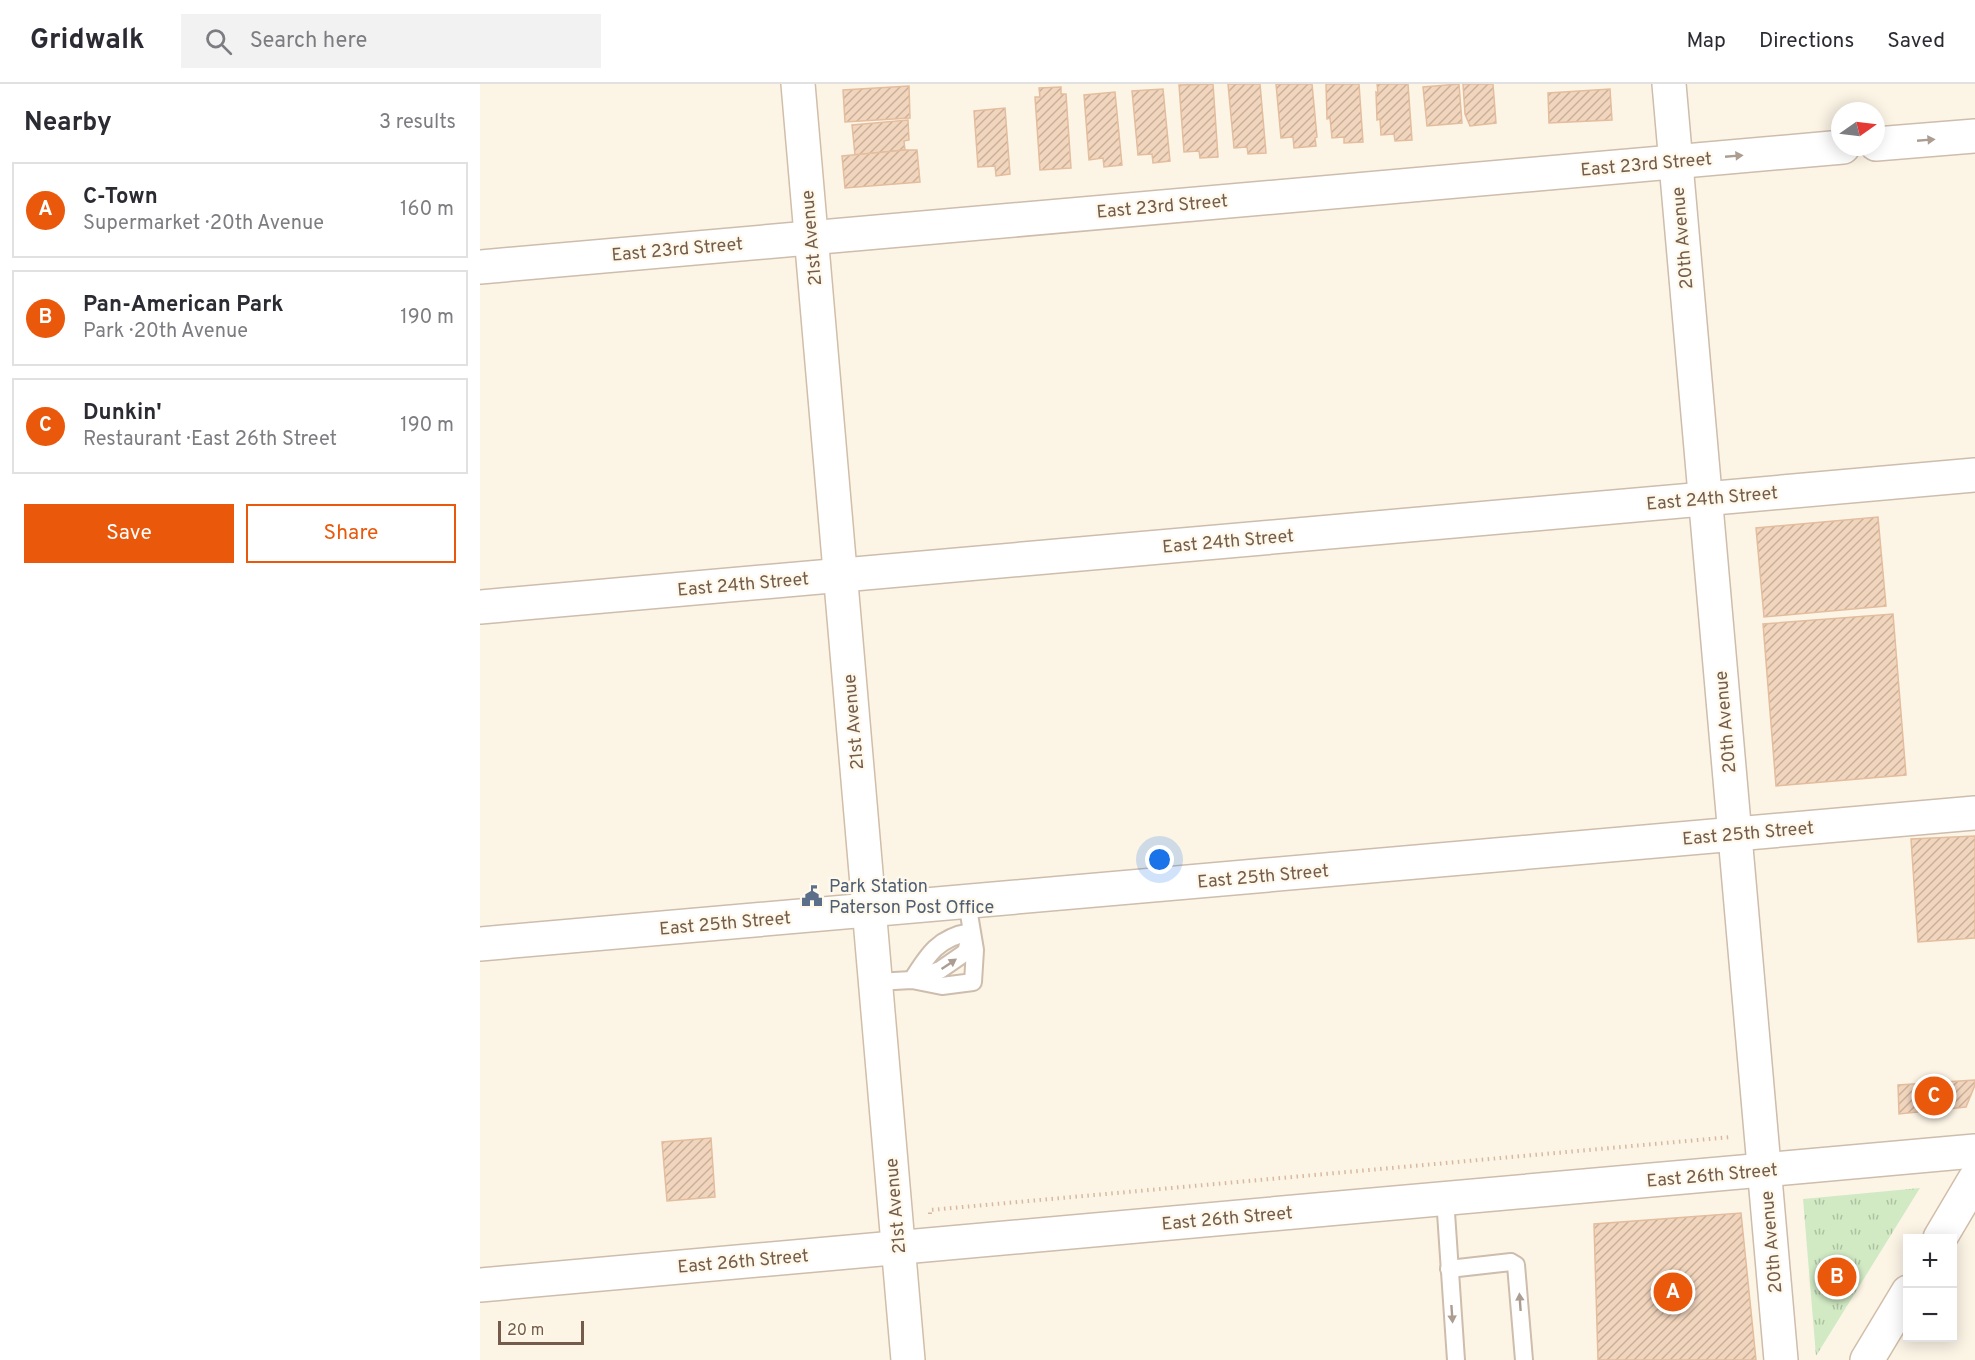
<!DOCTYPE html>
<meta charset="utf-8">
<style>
:root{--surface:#fff;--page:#f2f2f3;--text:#2b2b33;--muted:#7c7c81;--line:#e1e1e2;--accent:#ea580c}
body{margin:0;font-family:Overpass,sans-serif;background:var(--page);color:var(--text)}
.controls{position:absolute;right:18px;bottom:18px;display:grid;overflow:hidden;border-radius:0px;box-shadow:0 3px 15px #0003}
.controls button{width:54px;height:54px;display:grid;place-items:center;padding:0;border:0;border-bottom:2px solid var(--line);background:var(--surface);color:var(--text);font:30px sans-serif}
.compass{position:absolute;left:1351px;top:18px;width:54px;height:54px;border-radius:50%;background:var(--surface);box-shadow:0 3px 15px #0003;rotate:76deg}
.scale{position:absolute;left:18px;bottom:15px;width:86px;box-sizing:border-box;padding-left:6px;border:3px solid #755c4a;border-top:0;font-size:16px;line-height:21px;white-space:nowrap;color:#755c4a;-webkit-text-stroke:4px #fff9ec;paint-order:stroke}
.you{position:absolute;left:680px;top:776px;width:21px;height:21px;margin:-15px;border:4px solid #fff;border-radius:50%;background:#1a73e8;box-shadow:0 0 0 9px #1a73e833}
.badge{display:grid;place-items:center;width:39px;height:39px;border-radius:50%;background:var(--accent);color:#fff;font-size:20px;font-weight:700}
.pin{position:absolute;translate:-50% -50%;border:3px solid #fff;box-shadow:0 2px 6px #0006}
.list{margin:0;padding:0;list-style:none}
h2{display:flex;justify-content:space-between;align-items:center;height:78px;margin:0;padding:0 24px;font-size:26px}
h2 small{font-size:20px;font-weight:400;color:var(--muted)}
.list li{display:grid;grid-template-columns:39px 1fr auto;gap:18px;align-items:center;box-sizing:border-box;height:96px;margin:0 12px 12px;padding:0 12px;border:2px solid var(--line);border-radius:0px}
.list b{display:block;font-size:22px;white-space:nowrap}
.list p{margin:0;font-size:20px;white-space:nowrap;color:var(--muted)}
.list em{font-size:20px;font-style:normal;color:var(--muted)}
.actions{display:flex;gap:12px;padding:18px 24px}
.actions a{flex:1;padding:14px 0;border:2px solid var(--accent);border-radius:0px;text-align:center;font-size:21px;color:var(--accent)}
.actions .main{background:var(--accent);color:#fff}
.icon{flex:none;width:33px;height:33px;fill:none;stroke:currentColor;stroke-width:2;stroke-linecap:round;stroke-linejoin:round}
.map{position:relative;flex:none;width:1495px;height:1276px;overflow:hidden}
header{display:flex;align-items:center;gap:36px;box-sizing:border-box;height:84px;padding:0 30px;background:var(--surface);border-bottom:2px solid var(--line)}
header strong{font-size:28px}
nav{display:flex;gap:33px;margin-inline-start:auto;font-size:21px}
.search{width:420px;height:54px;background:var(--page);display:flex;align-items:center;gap:15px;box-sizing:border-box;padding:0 21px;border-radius:0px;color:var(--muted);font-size:22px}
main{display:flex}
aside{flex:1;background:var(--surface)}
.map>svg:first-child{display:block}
.park{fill:url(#park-tufts)}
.building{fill:url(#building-hatch);stroke:#e4bd9e;stroke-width:1.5}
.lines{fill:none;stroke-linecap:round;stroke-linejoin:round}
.lane-casing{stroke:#cebdac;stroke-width:20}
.street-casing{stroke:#cebdac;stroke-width:36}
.secondary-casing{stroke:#d1bea9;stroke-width:36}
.path{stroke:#d7b9a0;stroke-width:4;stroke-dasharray:1.5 4.5;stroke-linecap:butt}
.lane{stroke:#fff;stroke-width:16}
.street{stroke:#fff;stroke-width:33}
.secondary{stroke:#fff;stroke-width:33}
.oneway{fill:#ac9d92}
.labels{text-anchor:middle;stroke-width:4.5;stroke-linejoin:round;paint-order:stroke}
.street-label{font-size:18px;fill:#755c4a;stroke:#fff9ec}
.service-label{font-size:18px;fill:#4e5e75;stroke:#fff9ec;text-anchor:start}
</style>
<header>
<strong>Gridwalk</strong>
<div class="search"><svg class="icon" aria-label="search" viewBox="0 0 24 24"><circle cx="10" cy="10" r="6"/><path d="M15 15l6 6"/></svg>Search here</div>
<nav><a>Map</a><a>Directions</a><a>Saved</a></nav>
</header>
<main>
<aside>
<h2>Nearby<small>3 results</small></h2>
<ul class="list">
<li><span class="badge">A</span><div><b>C-Town</b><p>Supermarket · 20th Avenue</p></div><em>160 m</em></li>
<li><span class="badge">B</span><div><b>Pan-American Park</b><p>Park · 20th Avenue</p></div><em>190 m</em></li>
<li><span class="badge">C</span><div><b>Dunkin'</b><p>Restaurant · East 26th Street</p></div><em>190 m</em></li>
</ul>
<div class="actions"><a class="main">Save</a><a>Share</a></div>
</aside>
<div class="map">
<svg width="1495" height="1276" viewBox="0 0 1495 1276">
<defs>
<pattern id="park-tufts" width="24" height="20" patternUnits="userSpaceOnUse" patternTransform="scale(1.5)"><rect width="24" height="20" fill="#d1eac4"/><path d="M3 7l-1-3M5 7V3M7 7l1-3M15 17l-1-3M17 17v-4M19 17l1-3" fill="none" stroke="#aec1a1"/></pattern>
<pattern id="building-hatch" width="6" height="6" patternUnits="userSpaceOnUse" patternTransform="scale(1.5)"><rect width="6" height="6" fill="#f2d5bd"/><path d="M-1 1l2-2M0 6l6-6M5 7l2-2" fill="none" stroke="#c9b09c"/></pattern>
</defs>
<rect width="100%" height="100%" fill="#fcf5e6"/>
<polygon class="park" points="1440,1104 1336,1272 1323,1115"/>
<g class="building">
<polygon points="733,0 738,73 720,74 719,67 704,68 699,1"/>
<polygon points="748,0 780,0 786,69 768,70 767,63 754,64"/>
<polygon points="796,0 832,0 837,53 835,54 836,62 814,64 813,53 801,54"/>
<polygon points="846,0 879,0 883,58 864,59 864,53 852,54 850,34 847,35"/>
<polygon points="897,0 928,0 932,56 915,57 914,50 901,51 900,35 897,36 896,8 898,9"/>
<polygon points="979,0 982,39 947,42 943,3"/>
<polygon points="983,0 1013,0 1016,39 990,42 985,30"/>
<polygon points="429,2 430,34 365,38 363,6"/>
<polygon points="581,3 581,10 586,10 591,84 560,86 555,13 560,13 559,4"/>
<polygon points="683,5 690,77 673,79 672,70 658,71 652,7"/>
<polygon points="1130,5 1132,36 1069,39 1068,9"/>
<polygon points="635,8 642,81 624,83 623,74 609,76 604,11"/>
<polygon points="525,24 530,90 516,92 515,82 498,83 494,27"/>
<polygon points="428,36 429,56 424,57 425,66 375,71 372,41"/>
<polygon points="425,66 437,66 440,98 365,104 362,72"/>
<polygon points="1398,433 1406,522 1284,533 1276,444"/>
<polygon points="1413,530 1426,691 1296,702 1283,540"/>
<polygon points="1495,752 1495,854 1438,858 1431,755"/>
<polygon points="1495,996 1495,1001 1486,1023 1419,1030 1418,1001"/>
<polygon points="231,1054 235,1113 187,1117 182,1058"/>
<polygon points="1261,1129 1276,1276 1118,1276 1114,1140"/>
</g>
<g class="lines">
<defs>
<g id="lane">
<polyline points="432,896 460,886 486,868 491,850"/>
<path d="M432 896C448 870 459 853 491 848"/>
<polyline points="396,898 432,896 462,902 493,898 495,866 487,818"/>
<polyline points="965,1114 976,1276"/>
<polyline points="969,1185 1031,1178 1036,1181 1044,1276"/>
</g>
<g id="street">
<polyline points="1189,0 1301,1276"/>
<polyline points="1396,60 1495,52"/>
<polyline points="0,183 1363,63"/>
<polyline points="0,523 1495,391"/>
<polyline points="0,860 1495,729"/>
<polyline points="0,1201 1495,1067"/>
</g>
<g id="secondary">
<polyline points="318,0 428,1276"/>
<polyline points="1460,1154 1495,1095"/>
<polyline points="1387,1276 1428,1208"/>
</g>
</defs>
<use href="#lane" class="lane-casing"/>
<use href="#street" class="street-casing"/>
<use href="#secondary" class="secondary-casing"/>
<polyline class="path" points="450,1130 450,1126 1251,1053"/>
<use href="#lane" class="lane"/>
<use href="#street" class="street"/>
<use href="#secondary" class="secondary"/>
</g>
<defs><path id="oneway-solid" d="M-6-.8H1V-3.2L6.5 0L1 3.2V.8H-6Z" transform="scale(1.5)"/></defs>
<g class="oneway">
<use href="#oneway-solid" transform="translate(1446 56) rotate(-5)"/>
<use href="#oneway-solid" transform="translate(1254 72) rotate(-5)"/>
<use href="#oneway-solid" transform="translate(469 880) rotate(-34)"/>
<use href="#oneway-solid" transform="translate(1040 1218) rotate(-94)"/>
<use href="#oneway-solid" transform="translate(972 1230) rotate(86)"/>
</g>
<defs>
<symbol id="civic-bare" viewBox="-9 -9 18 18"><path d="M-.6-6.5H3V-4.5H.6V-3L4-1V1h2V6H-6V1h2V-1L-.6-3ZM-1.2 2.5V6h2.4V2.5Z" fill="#5c6f8a" stroke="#fff9ec" stroke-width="2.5" paint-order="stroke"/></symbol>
</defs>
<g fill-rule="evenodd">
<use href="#civic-bare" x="317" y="797" width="30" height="30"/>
</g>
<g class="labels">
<g class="street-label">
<text transform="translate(1166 80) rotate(-5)" y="6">East 23rd Street</text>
<text transform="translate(682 122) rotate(-5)" y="6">East 23rd Street</text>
<text transform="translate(331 154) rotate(-95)" y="6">21st Avenue</text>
<text transform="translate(1202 154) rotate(-95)" y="6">20th Avenue</text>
<text transform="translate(197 165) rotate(-5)" y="6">East 23rd Street</text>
<text transform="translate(1232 414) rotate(-5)" y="6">East 24th Street</text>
<text transform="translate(748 457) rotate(-5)" y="6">East 24th Street</text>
<text transform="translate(263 500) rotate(-5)" y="6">East 24th Street</text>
<text transform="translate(373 638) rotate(-95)" y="6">21st Avenue</text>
<text transform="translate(1245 638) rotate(-95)" y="6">20th Avenue</text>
<text transform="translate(1268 749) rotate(-5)" y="6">East 25th Street</text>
<text transform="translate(783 792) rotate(-5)" y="6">East 25th Street</text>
<text transform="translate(245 839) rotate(-5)" y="6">East 25th Street</text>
<text transform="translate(1232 1091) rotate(-5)" y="6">East 26th Street</text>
<text transform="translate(415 1122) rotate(-95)" y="6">21st Avenue</text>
<text transform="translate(747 1134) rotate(-5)" y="6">East 26th Street</text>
<text transform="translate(1291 1158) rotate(-95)" y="6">20th Avenue</text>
<text transform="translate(263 1177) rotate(-5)" y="6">East 26th Street</text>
</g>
<g class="service-label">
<text x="349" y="808">Park Station<tspan x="349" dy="21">Paterson Post Office</tspan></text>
</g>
</g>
</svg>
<div class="controls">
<button>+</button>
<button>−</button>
</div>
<svg class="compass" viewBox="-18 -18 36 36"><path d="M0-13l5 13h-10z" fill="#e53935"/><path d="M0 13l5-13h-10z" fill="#7c7c81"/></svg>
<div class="scale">20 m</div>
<div class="you"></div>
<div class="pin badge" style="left:1193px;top:1208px">A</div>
<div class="pin badge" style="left:1357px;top:1193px">B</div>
<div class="pin badge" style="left:1454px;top:1012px">C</div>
</div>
</main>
